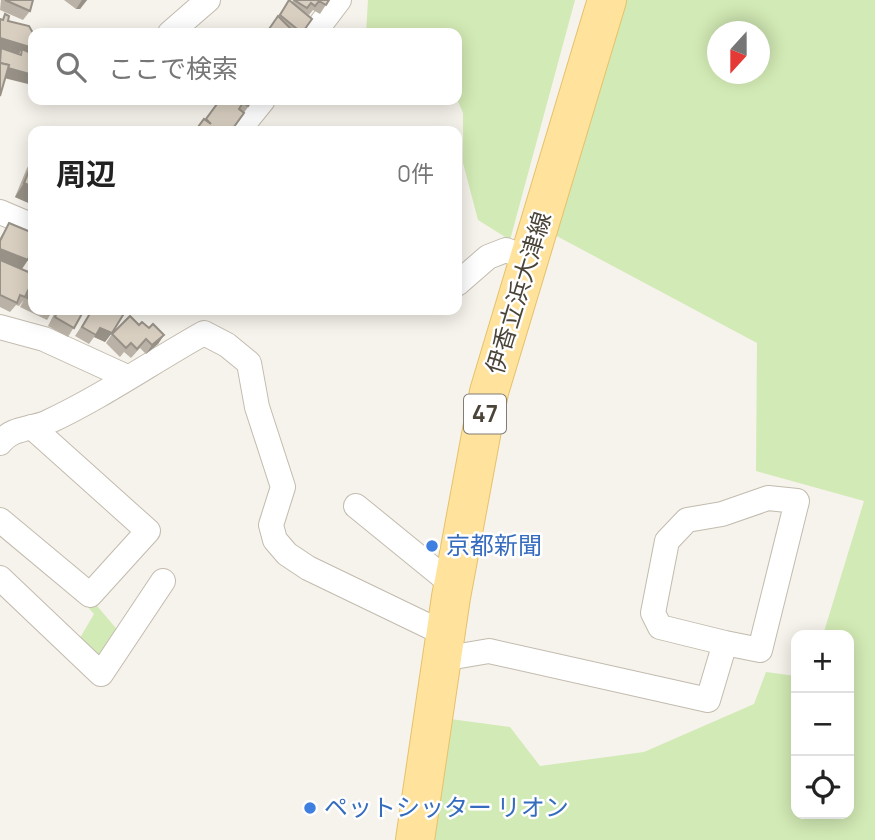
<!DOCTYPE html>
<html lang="ja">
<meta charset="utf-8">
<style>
:root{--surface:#fff;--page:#f2f2f2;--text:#222;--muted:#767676;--line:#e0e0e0}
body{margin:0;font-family:Manrope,"Noto Sans JP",sans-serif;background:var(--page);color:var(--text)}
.controls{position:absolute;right:21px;bottom:21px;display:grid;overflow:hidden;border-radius:14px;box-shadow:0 4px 18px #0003}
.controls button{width:63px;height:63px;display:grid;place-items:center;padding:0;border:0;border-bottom:2px solid var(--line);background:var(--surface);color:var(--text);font:35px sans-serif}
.compass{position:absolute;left:707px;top:21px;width:63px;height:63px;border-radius:50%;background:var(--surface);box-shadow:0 4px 18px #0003;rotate:201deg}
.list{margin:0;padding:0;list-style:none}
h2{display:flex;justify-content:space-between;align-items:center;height:91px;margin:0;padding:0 28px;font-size:30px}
h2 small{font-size:23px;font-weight:400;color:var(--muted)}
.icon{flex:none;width:38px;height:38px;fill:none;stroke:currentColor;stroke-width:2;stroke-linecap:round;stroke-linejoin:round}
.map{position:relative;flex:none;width:875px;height:840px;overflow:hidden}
.search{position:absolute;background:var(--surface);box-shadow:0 4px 18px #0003;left:28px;top:28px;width:434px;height:77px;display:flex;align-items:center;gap:18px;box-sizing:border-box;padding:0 24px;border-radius:14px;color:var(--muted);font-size:26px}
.panel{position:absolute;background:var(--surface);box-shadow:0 4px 18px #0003;left:28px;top:126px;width:434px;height:189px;border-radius:14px}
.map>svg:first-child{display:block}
.green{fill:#d2eab5;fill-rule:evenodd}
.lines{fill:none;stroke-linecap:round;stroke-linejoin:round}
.street-casing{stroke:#c2bbae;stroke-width:26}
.primary-casing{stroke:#e6c16a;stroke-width:40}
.street{stroke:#fff;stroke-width:24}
.primary{stroke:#ffe39c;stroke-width:38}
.wall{fill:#bab2a6}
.shaded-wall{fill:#979187}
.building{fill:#d8cfc1;stroke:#979187;stroke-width:2}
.shop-dot{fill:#3f7fe0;stroke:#fff;stroke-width:2.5}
.labels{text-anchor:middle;stroke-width:5;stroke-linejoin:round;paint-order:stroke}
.shield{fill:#fff;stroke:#817c74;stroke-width:2}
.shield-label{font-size:23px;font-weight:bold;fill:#4b4439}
.street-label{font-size:24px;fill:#4b4439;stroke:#fff}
.shop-label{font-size:24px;fill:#366cbe;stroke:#fff;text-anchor:start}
</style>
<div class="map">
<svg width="875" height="840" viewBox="0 0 875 840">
<rect width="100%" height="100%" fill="#f6f3ec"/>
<g class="green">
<polygon points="368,0 575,0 510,240 478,220 463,163 463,113 457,99 457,33 366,33"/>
<path d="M621 0H875V840H427L443 718 510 727 540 766 644 752 754 704 766 672 796 676V814H849V635H823L864 501 756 471 757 343 551 233ZM718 32H760V74H718Z"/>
<polygon points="92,600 120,633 99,664 77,643 94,614 85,604"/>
</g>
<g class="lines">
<defs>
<g id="street">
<polyline points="170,33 208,0"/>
<polyline points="314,33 339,0"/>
<polyline points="238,131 263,100"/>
<polyline points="0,212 33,226"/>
<polyline points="457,284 488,257 506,250 529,259"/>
<polyline points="0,327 44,339 127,377"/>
<path d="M0 443C12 427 31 430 48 422 102 397 152 362 204 333L227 345 249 363 257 407 283 487 271 525 275 540 287 554 308 568 445 634"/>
<polyline points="356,506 453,585"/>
<polyline points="0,520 90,595 148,531 32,427"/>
<polyline points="0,578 101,674 163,581"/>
<polyline points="442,659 489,651 708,700 725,643 660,627 653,613 667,541 687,520 722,514 768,498 797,501 760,650 725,643"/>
</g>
<polyline id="primary" points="415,840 451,597 489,392 607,0"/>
</defs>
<use href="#street" class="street-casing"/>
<use href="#primary" class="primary-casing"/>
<use href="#street" class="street"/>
<use href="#primary" class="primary"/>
</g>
<g class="wall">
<polygon points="1,0 33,0 30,11 23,20 0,10"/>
<polygon points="64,0 87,0 80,9 76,9"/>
<polygon points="289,0 292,2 294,0 329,0 320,14 313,10 309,15 304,12 302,33 266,33"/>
<polygon points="220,100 253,100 231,131 206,120"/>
<polygon points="33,159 33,205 15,197 27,168"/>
<polygon points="9,223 22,269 33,274 33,310 53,310 47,320 20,307 24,300 19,306 16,305 10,312 0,307 0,238"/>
<polygon points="56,310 84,310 68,337 48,326"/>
<polygon points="92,310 127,310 105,342 94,337 89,344 75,336"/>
<polygon points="139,325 164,335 158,344 146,354 140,348 131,358 124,352 120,357 106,343 112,334"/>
</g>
<g class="shaded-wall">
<polygon points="82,0 87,0 80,9 76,9"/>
<polygon points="0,38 33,48 33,50 28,57 22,49 19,54 0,49"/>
<polygon points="0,66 33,75 33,77 28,84 0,77"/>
<polygon points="24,183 33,187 33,205 15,197"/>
<polygon points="0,249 28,260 22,269 0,260"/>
<polygon points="100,328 112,333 105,342 94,337"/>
<polygon points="164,335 158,344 146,354 152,345"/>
</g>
<g class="building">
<polygon points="5,0 33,0 30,11"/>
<polygon points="289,0 312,19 302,33 280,15"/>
<polygon points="294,0 329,0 326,5 319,1 315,6 311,3 307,8"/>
<polygon points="5,14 9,16 8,21 29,26 33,33 33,41 32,43 33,48 0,38 0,19 3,20"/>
<polygon points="278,16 295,33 267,32"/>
<polygon points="1,48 21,55 22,49 33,54 33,75 8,68 9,65 0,63"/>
<polygon points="0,63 9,65 0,96"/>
<polygon points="220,100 236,100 242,104 239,109 244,113 231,131 195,131 204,119 211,124 206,119"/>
<polygon points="240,100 252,100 248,106"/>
<polygon points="33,161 33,187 24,183"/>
<polygon points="9,223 33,233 33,244 28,260 0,249 0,241"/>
<polygon points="0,260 33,274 33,280 25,297 20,295 17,303 0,295"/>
<polygon points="33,284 33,302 27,298"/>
<polygon points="58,310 84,310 74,328 55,317"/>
<polygon points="92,310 116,310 123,315 112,333 100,328 96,335 82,327"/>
<polygon points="130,316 139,325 142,322 149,328 153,324 164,335 152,345 146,339 137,349 131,343 126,348 112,334"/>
</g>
<g class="shop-dot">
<circle cx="432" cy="546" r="7"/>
<circle cx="310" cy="808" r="7"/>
</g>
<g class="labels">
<rect class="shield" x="464" y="394.5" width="42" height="39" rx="5"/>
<g class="shield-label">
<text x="485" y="422">47</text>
</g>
<g class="street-label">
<text transform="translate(519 293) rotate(-73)" y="8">伊香立浜大津線</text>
</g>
<g class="shop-label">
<text x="446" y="554">京都新聞</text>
<text x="324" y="816">ペットシッター リオン</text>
</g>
</g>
</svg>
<div class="controls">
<button>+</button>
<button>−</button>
<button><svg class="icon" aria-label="locate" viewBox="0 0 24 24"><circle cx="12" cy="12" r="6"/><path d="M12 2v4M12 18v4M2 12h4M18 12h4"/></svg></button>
</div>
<svg class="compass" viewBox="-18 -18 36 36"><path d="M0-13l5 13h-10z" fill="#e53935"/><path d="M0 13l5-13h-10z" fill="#767676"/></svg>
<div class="search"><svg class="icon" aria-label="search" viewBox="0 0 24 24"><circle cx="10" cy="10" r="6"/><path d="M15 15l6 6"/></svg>ここで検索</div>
<section class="panel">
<h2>周辺<small>0件</small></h2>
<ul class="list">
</ul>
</section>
</div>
